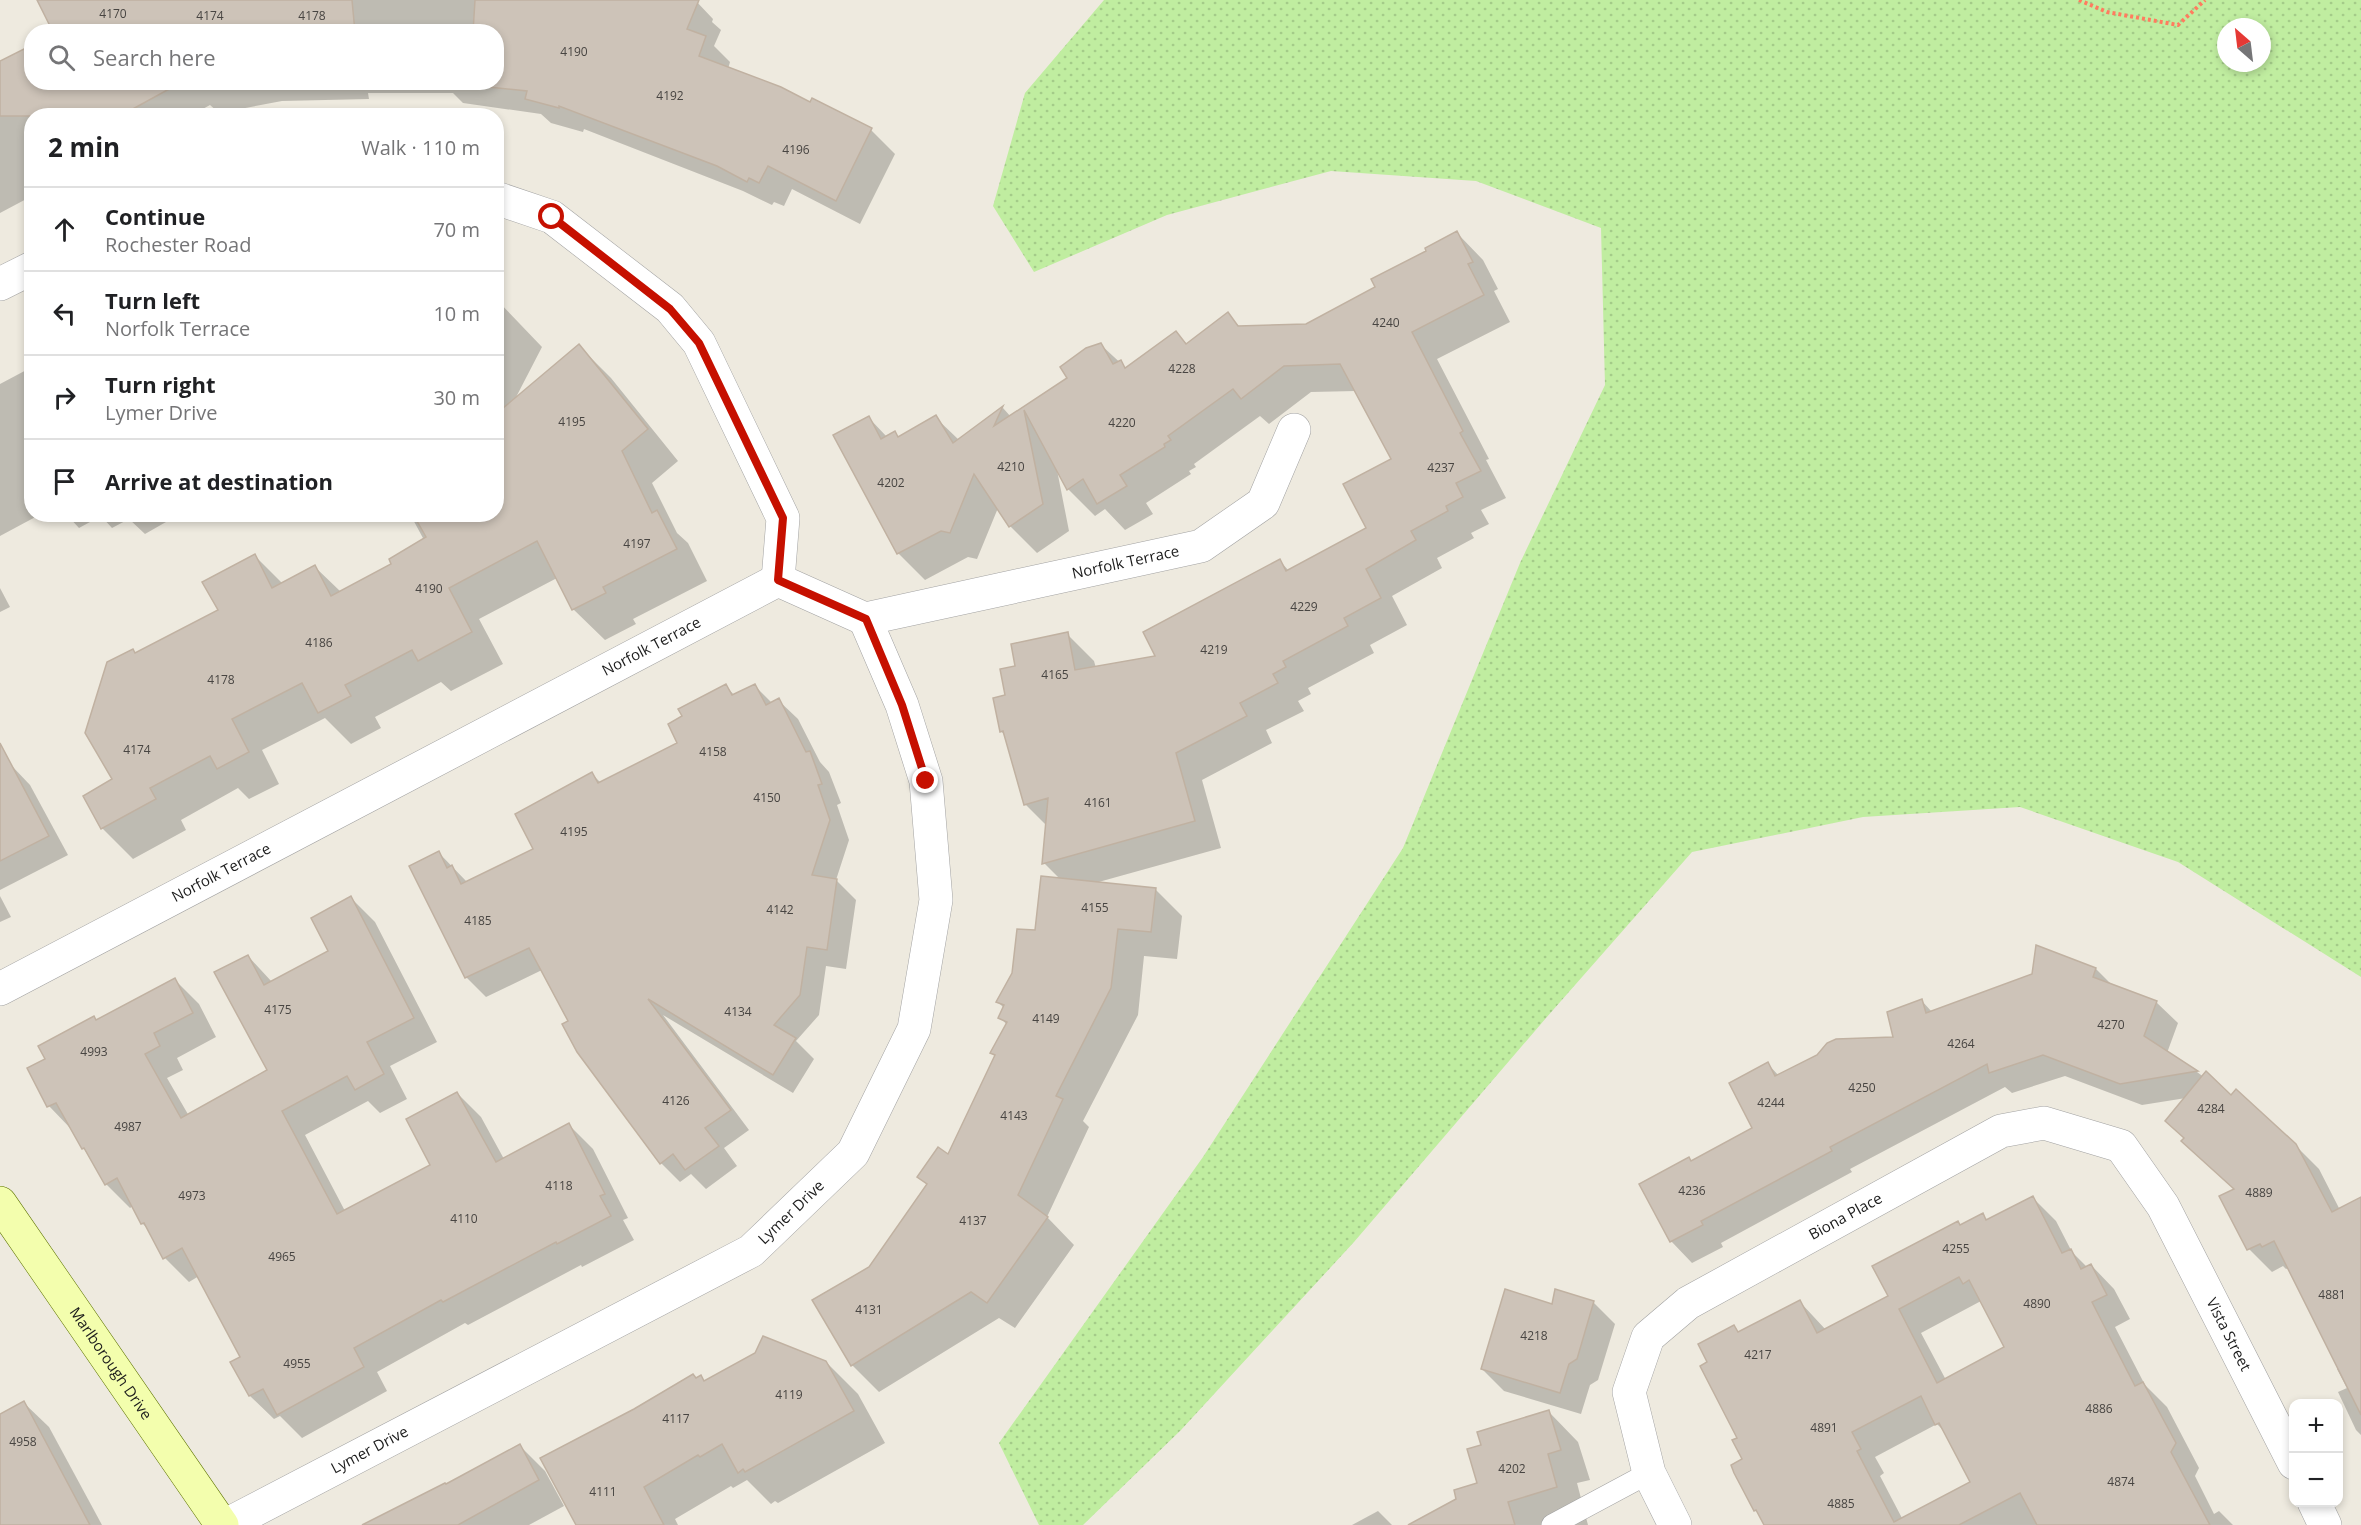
<!DOCTYPE html>
<meta charset="utf-8">
<style>
:root{--surface:#fff;--page:#f2f2f2;--text:#202124;--muted:#757577;--line:#e0e0e0}
body{margin:0;font-family:"Open Sans",sans-serif;background:var(--page);color:var(--text)}
.controls{position:absolute;right:18px;bottom:18px;display:grid;overflow:hidden;border-radius:12px;box-shadow:0 3px 9px #0003}
.controls button{width:54px;height:54px;display:grid;place-items:center;padding:0;border:0;border-bottom:2px solid var(--line);background:var(--surface);color:var(--text);font:30px sans-serif}
.compass{position:absolute;left:2217px;top:18px;width:54px;height:54px;border-radius:50%;background:var(--surface);box-shadow:0 3px 9px #0003;rotate:332deg}
.stop{position:absolute;width:18px;height:18px;margin:-14px;border:4px solid #c61000;border-radius:50%;background:#fff}
.stop.end{background:#c61000;border-color:#fff;box-shadow:0 2px 6px #0008}
.list{margin:0;padding:0;list-style:none}
h2{display:flex;justify-content:space-between;align-items:center;height:78px;margin:0;padding:0 24px;font-size:26px}
h2 small{font-size:20px;font-weight:400;color:var(--muted)}
.list li{display:grid;grid-template-columns:39px 1fr auto;gap:18px;align-items:center;box-sizing:border-box;height:84px;padding:0 24px;border-top:2px solid var(--line)}
.list b{display:block;font-size:22px;white-space:nowrap}
.list p{margin:0;font-size:20px;white-space:nowrap;color:var(--muted)}
.list em{font-size:20px;font-style:normal;color:var(--muted)}
.icon{flex:none;width:33px;height:33px;fill:none;stroke:currentColor;stroke-width:2;stroke-linecap:round;stroke-linejoin:round}
.map{position:relative;flex:none;width:2361px;height:1525px;overflow:hidden}
.search{position:absolute;background:var(--surface);box-shadow:0 3px 9px #0003;left:24px;top:24px;width:480px;height:66px;display:flex;align-items:center;gap:15px;box-sizing:border-box;padding:0 21px;border-radius:24px;color:var(--muted);font-size:22px}
.panel{position:absolute;background:var(--surface);box-shadow:0 3px 9px #0003;left:24px;top:108px;width:480px;height:414px;border-radius:24px}
.map>svg:first-child{display:block}
.grass{fill:url(#grass-dots);fill-rule:evenodd}
.shadow{fill:#0003;fill-rule:evenodd}
.building{fill:#cdc3b8;stroke:#c0b1a1;stroke-width:1.5;fill-rule:evenodd}
.lines{fill:none;stroke-linecap:round;stroke-linejoin:round}
.lane-casing{stroke:#a2a2a2;stroke-width:22}
.street-casing{stroke:#a2a2a2;stroke-width:34}
.secondary-casing{stroke:#5e7400;stroke-width:34}
.path{stroke:#ff7c5f;stroke-width:4;stroke-dasharray:3 3;stroke-linecap:butt}
.lane{stroke:#fff;stroke-width:21}
.street{stroke:#fff;stroke-width:33}
.secondary{stroke:#f3fead;stroke-width:33}
.route{stroke:#c61000;stroke-width:8}
.labels{text-anchor:middle;stroke-width:4.5;stroke-linejoin:round;paint-order:stroke}
.number-label{font-size:12px;fill:#484542}
.street-label{font-size:15px;fill:#1b1b1b;stroke:#fff}
</style>
<div class="map">
<svg width="2361" height="1525" viewBox="0 0 2361 1525">
<defs>
<pattern id="grass-dots" width="8" height="8" patternUnits="userSpaceOnUse" patternTransform="scale(1.5)"><rect width="8" height="8" fill="#c0eda0"/><path d="M2 2h.1M6 6h.1" fill="none" stroke="#a4cb89" stroke-width="1.8" stroke-linecap="round"/></pattern>
</defs>
<rect width="100%" height="100%" fill="#eeeadf"/>
<path class="grass" d="M1104 0H2361V977L2178 862 2020 807 1863 817 1692 852 1546 1018 1354 1242 1181 1430 1083 1525H1039L999 1443 1203 1157 1403 848 1520 563 1605 385 1601 228 1476 181 1331 171 1167 215 1034 272 993 206 1025 93ZM2226 27H2262V63H2226Z"/>
<g class="shadow">
<polygon points="39,0 695,0 713,19 712,22 721,30 714,46 730,62 728,69 871,130 895,154 860,224 792,189 784,206 774,202 772,205 743,191 584,129 583,132 551,123 541,114 463,103 453,93 368,93 369,99 282,101 219,113 210,105 190,116 32,116 32,196 0,213 0,62 32,82 496,82 496,32 55,32"/>
<polygon points="1457,233 1483,260 1498,289 1494,291 1510,322 1437,359 1489,459 1486,460 1506,498 1481,510 1489,524 1471,533 1474,538 1437,558 1442,568 1392,596 1407,625 1370,645 1374,653 1308,688 1311,694 1298,701 1304,711 1266,730 1272,743 1202,780 1221,848 1095,883 1155,889 1182,916 1177,959 1144,956 1138,1015 1083,1121 1089,1127 1047,1217 1074,1245 1015,1328 999,1318 879,1392 852,1365 870,1268 928,1186 919,1176 949,1156 996,1057 992,1053 1007,1025 1000,1017 1004,1008 998,1002 1037,932 1060,879 1044,863 1047,826 1025,804 1006,737 1001,731 1007,697 1016,667 1067,634 1094,661 1096,668 1157,657 1280,561 1289,571 1368,529 1393,460 1356,391 1311,392 1269,424 1260,416 1194,464 1196,467 1189,471 1191,474 1146,503 1153,514 1125,530 1105,509 1095,516 1068,489 1057,470 1069,531 1037,553 1010,526 998,508 977,559 968,557 925,580 898,553 869,418 887,437 895,433 899,438 935,417 959,440 1003,408 1011,417 1069,379 1100,344 1127,369 1176,333 1187,344 1227,314 1241,328 1306,325 1377,287"/>
<polygon points="496,299 542,347 513,403 579,346 611,378 678,461 652,483 677,533 688,543 707,581 633,619 636,624 605,640 573,609 557,578 479,619 503,664 451,691 441,682 375,717 381,728 351,744 325,718 262,750 279,784 249,799 238,788 181,820 186,830 133,859 102,828 114,780 136,654 220,611 255,556 283,584 315,567 341,592 393,564 424,540 410,514 496,514"/>
<polygon points="32,367 32,514 41,514 0,536 0,384"/>
<polygon points="66,514 171,514 173,518 145,534 129,519 112,528 101,516 79,528"/>
<polygon points="0,588 10,607 0,612"/>
<polygon points="726,686 735,696 755,686 772,703 778,700 798,719 820,762 829,772 841,803 837,805 849,840 836,880 856,900 846,969 826,966 819,1015 796,1041 814,1059 793,1093 663,1015 749,1130 724,1148 737,1166 706,1189 691,1174 680,1182 661,1163 570,1022 542,970 486,997 466,977 439,853 467,882 535,849 592,774 601,783 679,743 684,717"/>
<polygon points="11,765 30,785 68,855 0,890 0,771"/>
<polygon points="0,896 11,917 0,922"/>
<polygon points="351,898 375,922 437,1042 390,1066 407,1099 380,1113 368,1101 305,1135 345,1211 432,1165 457,1093 481,1117 504,1159 569,1125 593,1149 628,1218 623,1220 634,1240 582,1267 581,1265 468,1325 465,1323 377,1372 387,1391 302,1438 280,1416 274,1419 250,1396 242,1358 199,1276 189,1282 165,1258 151,1232 142,1223 133,1206 130,1208 106,1184 73,1131 49,1106 29,1069 47,1060 97,1022 175,980 199,1004 216,1037 177,1058 183,1070 167,1078 189,1116 269,1071 248,956 272,982 330,951"/>
<polygon points="2096,969 2112,985 2156,1002 2178,1023 2167,1053 2197,1072 2295,1145 2319,1169 2340,1210 2361,1212 2361,1435 2356,1430 2338,1392 2347,1388 2337,1369 2339,1368 2289,1268 2286,1269 2283,1266 2272,1272 2249,1249 2235,1190 2183,1141 2185,1139 2186,1098 2142,1105 2065,1076 2012,1093 2005,1087 1850,1169 1852,1172 1721,1243 1723,1247 1692,1263 1671,1241 1641,1184 1689,1159 1692,1162 1754,1129 1768,1064 1779,1076 1895,1038 1922,1001 1932,1012"/>
<path d="M2032 1197 2056 1221 2072 1252 2087 1267 2091 1265 2114 1289 2130 1319 2115 1327 2145 1385 2167 1407 2199 1468 2195 1476 2214 1514 2219 1511 2233 1525H1765L1739 1438 1709 1362 1734 1327 1739 1333 1800 1302 1826 1330 1890 1296 1961 1226 1982 1215 1988 1220ZM1981 1301 2006 1348 1946 1380 1921 1333ZM1937 1424 1947 1434 1972 1483 1903 1520 1880 1476 1884 1473 1875 1457Z"/>
<polygon points="1593,1302 1615,1324 1598,1380 1590,1385 1581,1414 1504,1391 1482,1369 1553,1305"/>
<polygon points="826,1362 858,1394 885,1443 778,1503 775,1501 771,1504 747,1480 733,1488 731,1486 675,1519 678,1525 577,1525 697,1379 701,1377 705,1382"/>
<polygon points="24,1403 49,1427 102,1525 0,1525 0,1416"/>
<polygon points="1549,1412 1578,1442 1590,1480 1577,1483 1588,1525 1412,1525 1458,1500 1479,1484 1482,1446"/>
<polygon points="520,1446 545,1471 564,1506 529,1525 376,1525"/>
<polygon points="1378,1511 1392,1525 1352,1525"/>
</g>
<g class="building">
<polygon points="37,0 352,0 355,32 53,32"/>
<polygon points="475,0 699,0 687,29 706,36 699,56 781,87 810,102 812,98 872,128 836,201 768,166 759,183 749,178 747,182 717,166 559,106 559,108 525,99 527,91 469,85 469,82 496,82 496,32 473,32"/>
<polygon points="32,45 32,82 182,82 120,116 0,116 0,61"/>
<polygon points="191,82 228,82 193,89"/>
<polygon points="1457,231 1473,262 1468,264 1484,295 1412,332 1463,431 1460,433 1481,471 1456,483 1463,497 1446,506 1448,511 1411,531 1416,540 1366,569 1381,598 1344,618 1348,626 1283,661 1286,667 1273,674 1278,683 1240,703 1247,716 1176,753 1195,821 1042,864 1048,798 1024,805 1003,731 1000,732 993,698 1005,695 1000,669 1015,666 1011,644 1068,632 1075,670 1155,656 1143,632 1280,559 1286,571 1366,528 1343,484 1391,459 1340,364 1284,366 1241,399 1233,389 1168,436 1171,440 1164,444 1165,447 1120,475 1127,486 1097,504 1083,479 1067,490 1024,410 1043,504 1009,527 974,474 950,533 941,531 897,554 833,435 869,416 881,439 895,431 898,437 936,415 953,443 1003,406 994,426 1067,378 1060,367 1086,348 1101,343 1113,364 1121,360 1125,368 1176,331 1186,344 1228,312 1238,326 1306,324 1375,287 1371,279 1426,251 1425,248"/>
<polygon points="579,344 648,429 622,451 652,513 657,510 677,549 603,587 606,593 572,610 537,541 449,588 472,632 418,661 412,650 345,685 351,696 318,713 302,683 232,719 249,752 217,769 210,756 150,788 156,799 101,829 83,796 112,779 85,733 107,662 133,649 135,653 218,610 202,582 255,554 272,588 315,565 331,596 391,564 389,559 426,537 413,514 496,514 496,414"/>
<polygon points="726,684 732,695 755,684 766,705 779,698 806,752 810,751 822,784 818,785 830,820 812,875 837,879 827,950 807,947 800,995 774,1025 796,1038 773,1075 648,999 731,1110 705,1128 719,1146 685,1170 673,1154 660,1164 577,1052 562,1024 568,1021 529,948 465,978 409,866 439,851 447,868 452,865 461,884 533,849 515,814 592,772 598,783 677,743 668,724 682,716 678,709"/>
<polygon points="0,743 49,836 0,861"/>
<polygon points="1041,876 1156,888 1151,932 1118,929 1111,988 1056,1096 1063,1099 1018,1195 1048,1217 987,1303 971,1292 851,1366 812,1300 869,1267 927,1184 917,1177 938,1147 948,1154 995,1055 990,1053 1007,1022 998,1018 1004,1005 996,1002 1012,973 1017,929 1035,930"/>
<polygon points="351,896 414,1018 367,1042 384,1074 355,1090 347,1076 282,1111 337,1214 430,1165 406,1119 457,1092 496,1162 569,1123 605,1194 600,1196 611,1216 557,1244 556,1242 443,1302 441,1300 354,1348 364,1367 277,1415 263,1389 249,1396 230,1362 240,1357 182,1248 163,1259 144,1223 141,1224 117,1178 105,1185 84,1148 82,1149 56,1103 47,1107 27,1068 45,1059 38,1046 94,1016 96,1020 175,978 193,1013 154,1033 160,1046 145,1054 181,1118 267,1070 214,972 248,955 264,985 328,951 311,918"/>
<polygon points="2036,945 2096,968 2093,977 2157,1001 2144,1036 2198,1071 2120,1084 2043,1055 1989,1073 1987,1064 1830,1147 1832,1151 1701,1221 1703,1225 1670,1242 1639,1184 1689,1157 1691,1161 1752,1128 1729,1083 1768,1062 1775,1076 1817,1055 1827,1043 1836,1039 1893,1037 1887,1012 1922,999 1926,1013 2032,974"/>
<polygon points="2206,1071 2231,1095 2236,1089 2296,1144 2332,1212 2361,1197 2361,1415 2274,1241 2262,1247 2260,1244 2247,1250 2219,1196 2234,1189 2181,1141 2184,1138 2165,1121"/>
<path d="M2033 1196 2062 1253 2071 1249 2081 1269 2091 1264 2107 1295 2092 1302 2135 1386 2143 1382 2176 1443 2171 1452 2210 1525H2037L2020 1493 1959 1525H1764L1756 1510 1754 1511 1734 1473 1731 1465 1742 1459 1732 1440 1737 1438 1700 1366 1707 1362 1698 1344 1734 1325 1738 1332 1800 1300 1817 1333 1888 1296 1872 1266 1958 1221 1960 1225 1983 1213 1986 1220ZM1959 1277 1963 1284 1969 1280 2004 1347 1937 1383 1899 1309ZM1921 1396 1935 1425 1939 1423 1970 1482 1894 1522 1857 1451 1861 1449 1852 1432Z"/>
<polygon points="1505,1289 1552,1304 1555,1289 1594,1301 1577,1359 1569,1364 1560,1393 1481,1369"/>
<polygon points="763,1336 826,1361 854,1411 745,1472 743,1469 738,1473 722,1444 700,1457 698,1455 644,1487 664,1525 576,1525 540,1458 634,1409 693,1374 696,1378 701,1375 704,1381 755,1353"/>
<polygon points="24,1401 90,1525 0,1525 0,1414"/>
<polygon points="1549,1410 1561,1450 1548,1454 1557,1487 1508,1502 1515,1525 1408,1525 1456,1499 1454,1490 1477,1483 1467,1449 1481,1445 1477,1432"/>
<polygon points="520,1444 539,1480 458,1525 362,1525 445,1483 446,1484"/>
</g>
<g class="lines">
<defs>
<polyline id="lane" points="1552,1525 1649,1473"/>
<g id="street">
<polyline points="496,198 552,217 670,308 699,343 783,518 778,580"/>
<polyline points="0,284 32,268"/>
<path id="s1" d="M778 580 865 619 1201 546 1263 503 1294 430"/>
<path id="s2" d="M0 989 778 580"/>
<polyline points="2314,1502 2325,1525"/>
<path id="s3" d="M226 1525 751 1251 853 1153 914 1029 936 900 926 781 902 705 865 619"/>
<path id="s4" d="M1675 1525 1649 1473 1629 1392 1648 1337 1688 1303 2001 1131 2044 1123 2121 1146 2163 1206 2294 1463"/>
</g>
<g id="secondary">
<path id="s5" d="M0 1203 222 1525"/>
</g>
</defs>
<use href="#lane" class="lane-casing"/>
<use href="#street" class="street-casing"/>
<use href="#secondary" class="secondary-casing"/>
<polyline class="path" points="2079,0 2107,12 2178,25 2205,0"/>
<use href="#lane" class="lane"/>
<use href="#street" class="street"/>
<use href="#secondary" class="secondary"/>
</g>
<g class="lines">
<polyline class="route" points="552,217 670,309 699,343 783,518 778,580 866,619 902,705 926,781"/>
</g>
<g class="labels">
<g class="number-label">
<text x="113" y="18">4170</text>
<text x="210" y="20">4174</text>
<text x="312" y="20">4178</text>
<text x="574" y="56">4190</text>
<text x="670" y="100">4192</text>
<text x="796" y="154">4196</text>
<text x="1386" y="327">4240</text>
<text x="1182" y="373">4228</text>
<text x="572" y="426">4195</text>
<text x="1122" y="427">4220</text>
<text x="1011" y="471">4210</text>
<text x="1441" y="472">4237</text>
<text x="891" y="487">4202</text>
<text x="637" y="548">4197</text>
<text x="429" y="593">4190</text>
<text x="1304" y="611">4229</text>
<text x="319" y="647">4186</text>
<text x="1214" y="654">4219</text>
<text x="1055" y="679">4165</text>
<text x="221" y="684">4178</text>
<text x="137" y="754">4174</text>
<text x="713" y="756">4158</text>
<text x="767" y="802">4150</text>
<text x="1098" y="807">4161</text>
<text x="574" y="836">4195</text>
<text x="1095" y="912">4155</text>
<text x="780" y="914">4142</text>
<text x="478" y="925">4185</text>
<text x="278" y="1014">4175</text>
<text x="738" y="1016">4134</text>
<text x="1046" y="1023">4149</text>
<text x="2111" y="1029">4270</text>
<text x="1961" y="1048">4264</text>
<text x="94" y="1056">4993</text>
<text x="1862" y="1092">4250</text>
<text x="676" y="1105">4126</text>
<text x="1771" y="1107">4244</text>
<text x="2211" y="1113">4284</text>
<text x="1014" y="1120">4143</text>
<text x="128" y="1131">4987</text>
<text x="559" y="1190">4118</text>
<text x="1692" y="1195">4236</text>
<text x="2259" y="1197">4889</text>
<text x="192" y="1200">4973</text>
<text x="464" y="1223">4110</text>
<text x="973" y="1225">4137</text>
<text x="1956" y="1253">4255</text>
<text x="282" y="1261">4965</text>
<text x="2332" y="1299">4881</text>
<text x="2037" y="1308">4890</text>
<text x="869" y="1314">4131</text>
<text x="1534" y="1340">4218</text>
<text x="1758" y="1359">4217</text>
<text x="297" y="1368">4955</text>
<text x="789" y="1399">4119</text>
<text x="2099" y="1413">4886</text>
<text x="676" y="1423">4117</text>
<text x="1824" y="1432">4891</text>
<text x="23" y="1446">4958</text>
<text x="1512" y="1473">4202</text>
<text x="2121" y="1486">4874</text>
<text x="603" y="1496">4111</text>
<text x="1841" y="1508">4885</text>
</g>
<g class="street-label">
<text dy="5" stroke="none"><textPath href="#s1" startOffset="362">Norfolk Terrace</textPath></text>
<text dy="5" stroke="none"><textPath href="#s2" startOffset="736">Norfolk Terrace</textPath></text>
<text dy="5" stroke="none"><textPath href="#s2" startOffset="250">Norfolk Terrace</textPath></text>
<text dy="5" stroke="none"><textPath href="#s3" startOffset="648">Lymer Drive</textPath></text>
<text dy="5" stroke="none"><textPath href="#s4" startOffset="432">Biona Place</textPath></text>
<text dy="5" stroke="none"><textPath href="#s4" startOffset="951">Vista Street</textPath></text>
<text dy="5" stroke="none"><textPath href="#s5" startOffset="195">Marlborough Drive</textPath></text>
<text dy="5" stroke="none"><textPath href="#s3" startOffset="162">Lymer Drive</textPath></text>
</g>
</g>
</svg>
<div class="controls">
<button>+</button>
<button>−</button>
</div>
<svg class="compass" viewBox="-18 -18 36 36"><path d="M0-13l5 13h-10z" fill="#e53935"/><path d="M0 13l5-13h-10z" fill="#757577"/></svg>
<div class="stop" style="left:552px;top:217px"></div>
<div class="stop end" style="left:926px;top:781px"></div>
<div class="search"><svg class="icon" aria-label="search" viewBox="0 0 24 24"><circle cx="10" cy="10" r="6"/><path d="M15 15l6 6"/></svg>Search here</div>
<section class="panel">
<h2>2 min<small>Walk · 110 m</small></h2>
<ul class="list">
<li><svg class="icon" aria-label="ahead" viewBox="0 0 24 24"><path d="M12 20V5M6 11l6-6 6 6"/></svg><div><b>Continue</b><p>Rochester Road</p></div><em>70 m</em></li>
<li><svg class="icon" aria-label="left" viewBox="0 0 24 24"><path d="M17 20v-9H6M10 6l-5 5 5 5"/></svg><div><b>Turn left</b><p>Norfolk Terrace</p></div><em>10 m</em></li>
<li><svg class="icon" aria-label="right" viewBox="0 0 24 24"><path d="M7 20v-9h11M14 6l5 5-5 5"/></svg><div><b>Turn right</b><p>Lymer Drive</p></div><em>30 m</em></li>
<li><svg class="icon" aria-label="arrive" viewBox="0 0 24 24"><path d="M6 21V4h12l-3 4 3 4H6"/></svg><div><b>Arrive at destination</b></div></li>
</ul>
</section>
</div>
